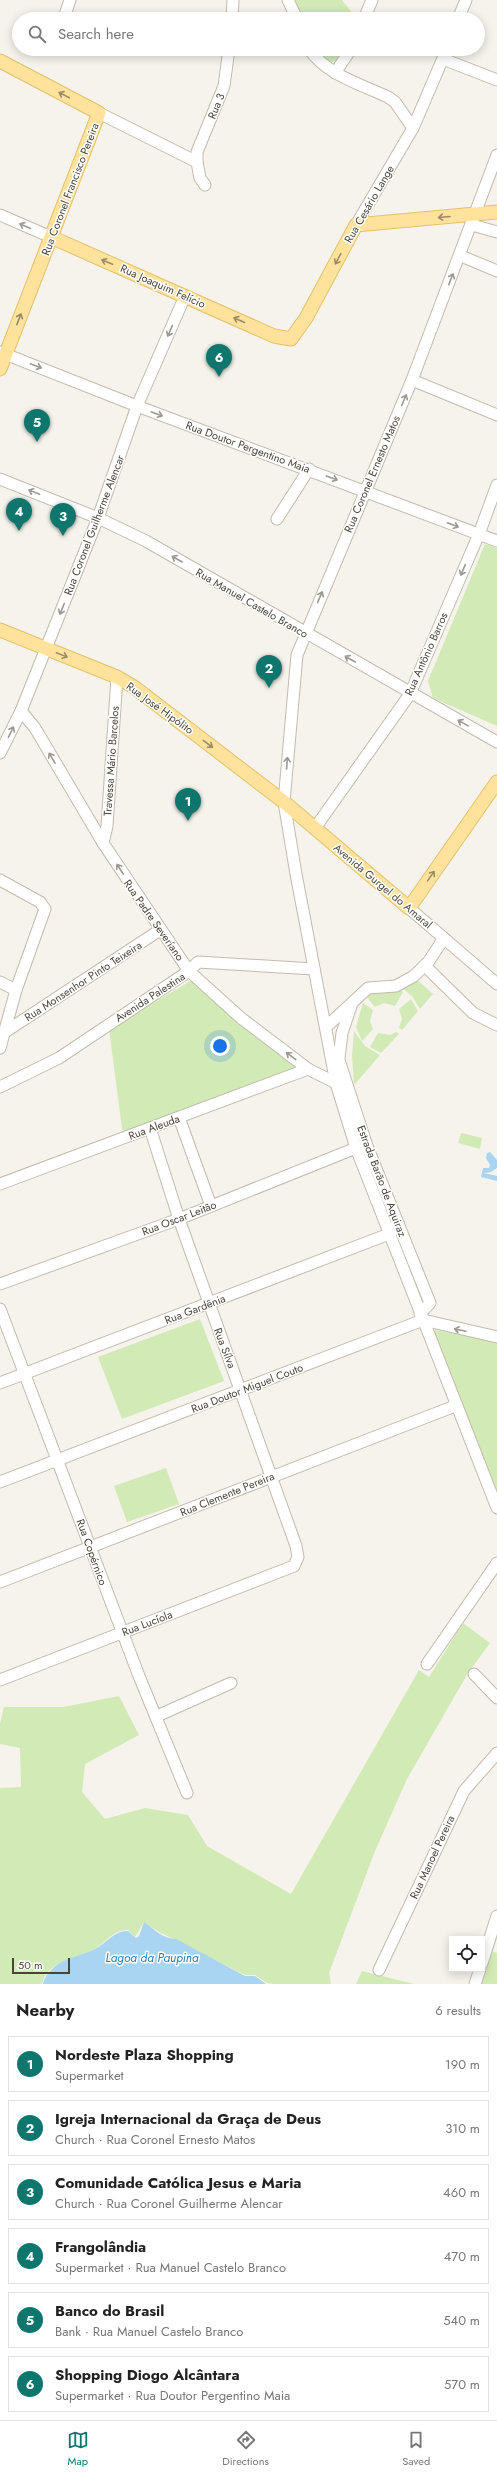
<!DOCTYPE html>
<meta charset="utf-8">
<style>
:root{--surface:#fff;--page:#f2f2f2;--text:#222;--muted:#767676;--line:#e0e0e0;--accent:#0f766e}
body{margin:0;font-family:Jost,sans-serif;background:var(--page);color:var(--text)}
.controls{position:absolute;right:12px;bottom:12px;display:grid;overflow:hidden;border-radius:0px;box-shadow:0 2px 10px #0003}
.controls button{width:36px;height:36px;display:grid;place-items:center;padding:0;border:0;border-bottom:1px solid var(--line);background:var(--surface);color:var(--text);font:20px sans-serif}
.scale{position:absolute;left:12px;bottom:10px;width:58px;box-sizing:border-box;padding-left:4px;border:2px solid #4b4439;border-top:0;font-size:11px;line-height:14px;white-space:nowrap;color:#4b4439;-webkit-text-stroke:3px #fff;paint-order:stroke}
.you{position:absolute;left:220px;top:1046px;width:14px;height:14px;margin:-10px;border:3px solid #fff;border-radius:50%;background:#1a73e8;box-shadow:0 0 0 6px #1a73e833}
.badge{display:grid;place-items:center;width:26px;height:26px;border-radius:50%;background:var(--accent);color:#fff;font-size:13px;font-weight:700}
.pin{position:absolute;translate:-50% -33px;filter:drop-shadow(0 1px 2px #0008)}
.pin::after{content:'';position:absolute;top:21px;width:14px;height:12px;background:inherit;clip-path:polygon(0 0,100% 0,50% 100%)}
.list{margin:0;padding:0;list-style:none}
h2{display:flex;justify-content:space-between;align-items:center;height:52px;margin:0;padding:0 16px;font-size:17px}
h2 small{font-size:13px;font-weight:400;color:var(--muted)}
.list li{display:grid;grid-template-columns:26px 1fr auto;gap:12px;align-items:center;box-sizing:border-box;height:56px;margin:0 8px 8px;padding:0 8px;border:1px solid var(--line);border-radius:0px}
.list b{display:block;font-size:15px;white-space:nowrap}
.list p{margin:0;font-size:13px;white-space:nowrap;color:var(--muted)}
.list em{font-size:13px;font-style:normal;color:var(--muted)}
.icon{flex:none;width:22px;height:22px;fill:none;stroke:currentColor;stroke-width:2;stroke-linecap:round;stroke-linejoin:round}
.map{position:relative;flex:none;width:497px;height:1984px;overflow:hidden}
.search{position:absolute;background:var(--surface);box-shadow:0 2px 10px #0003;left:12px;right:12px;top:12px;height:44px;display:flex;align-items:center;gap:10px;box-sizing:border-box;padding:0 14px;border-radius:22px;color:var(--muted);font-size:15px}
.sheet{height:436px;background:var(--surface)}
nav{display:flex;justify-content:space-around;align-items:center;box-sizing:border-box;height:56px;border-top:1px solid var(--line);background:var(--surface);font-size:11px;color:var(--muted)}
nav a{display:grid;justify-items:center;gap:2px}
nav .on{color:var(--accent)}
.map>svg:first-child{display:block}
.green{fill:#d2eab5}
.water{fill:#a9d4f2}
.lines{fill:none;stroke-linecap:round;stroke-linejoin:round}
.minor-casing{stroke:#c2bbae;stroke-width:13}
.major-casing{stroke:#e6c16a;stroke-width:15}
.minor{stroke:#fff;stroke-width:11}
.major{stroke:#ffe39c;stroke-width:13}
.oneway{stroke:#9c8c66}
.oneway2{stroke:#9c9892}
.labels{text-anchor:middle;stroke-width:3;stroke-linejoin:round;paint-order:stroke}
.street-label{font-size:11px;fill:#4b4439;stroke:#fff}
.water-label{font-size:12px;font-style:italic;fill:#2e7ab2;stroke:#fff}
</style>
<div class="map">
<svg width="497" height="1984" viewBox="0 0 497 1984">
<rect width="100%" height="100%" fill="#f6f3ec"/>
<g class="green">
<polygon points="294,0 342,0 357,19 303,19"/>
<polygon points="318,49 343,49 335,61 330,63 323,59"/>
<polygon points="485,544 497,548 497,726 433,698 428,681"/>
<polygon points="192,980 307,1071 123,1136 109,1029"/>
<polygon points="417,980 433,994 420,1009 412,996 403,989"/>
<polygon points="401,990 403,992 395,1006 384,1003 375,1007 366,996 369,993"/>
<polygon points="411,999 418,1011 402,1030 399,1028 402,1019 399,1009"/>
<polygon points="363,1003 373,1010 370,1021 373,1029 362,1041 356,1027"/>
<polygon points="354,1031 365,1046 380,1055 354,1085 352,1056"/>
<polygon points="396,1032 399,1034 381,1053 370,1047 378,1033 390,1035"/>
<polygon points="461,1133 482,1138 480,1149 458,1143"/>
<polygon points="200,1319 224,1381 122,1419 98,1357"/>
<polygon points="435,1330 497,1342 497,1491 433,1332"/>
<polygon points="166,1468 179,1504 127,1522 114,1486"/>
<path d="M463 1623 490 1643 468 1673 407 1779 375 1851 329 1973 331 1984H274L267 1983 255 1975H245L159 1932 144 1922 135 1937 128 1930C115 1929 106 1941 96 1948 78 1959 48 1959 42 1984H0V1788L21 1787 20 1748 0 1744V1724L4 1707H63L119 1696 139 1735 85 1764 82 1792 105 1819 145 1808 188 1815 207 1846 291 1894 419 1670 429 1677Z"/>
<polygon points="488,1950 497,1953 497,1984 478,1984"/>
<polygon points="362,1971 414,1984 356,1984"/>
</g>
<g class="water">
<polygon points="490,1152 497,1160 497,1168 491,1172 484,1173 497,1176 497,1181 481,1177 483,1168 489,1168 490,1165 486,1158 487,1153"/>
<path d="M144 1922C154 1929 163 1939 176 1939L245 1976H255L266 1984H273H43C44 1977 51 1969 58 1964 69 1957 83 1955 95 1949 105 1944 115 1930 128 1931L136 1938 139 1936Z"/>
</g>
<g class="lines">
<defs>
<g id="minor">
<polyline points="288,0 297,19"/>
<polyline points="65,15 70,0"/>
<polyline points="232,19 233,0"/>
<polyline points="364,19 372,0"/>
<polyline points="458,19 466,0"/>
<path d="M309 49C327 75 360 84 388 97L395 102 413 128"/>
<polyline points="443,59 497,80"/>
<polyline points="335,73 351,49"/>
<polyline points="99,113 197,162 200,178 205,185"/>
<polyline points="497,155 412,380 297,655 284,802 296,874 336,1083 356,1148 497,1508"/>
<polyline points="197,162 197,152 224,86 229,49"/>
<polyline points="0,215 51,237"/>
<polyline points="356,225 413,128 447,49"/>
<polyline points="472,225 497,232"/>
<polyline points="461,256 497,271"/>
<polyline points="0,352 137,406 497,541"/>
<polyline points="412,380 497,415"/>
<polyline points="0,479 98,518 146,541 497,742"/>
<polyline points="277,519 309,469"/>
<polyline points="21,711 35,728 103,843 189,971 241,1018 308,1069 336,1083"/>
<polyline points="0,753 21,711 98,518 137,406 185,296"/>
<polyline points="315,828 410,694 479,534 497,485"/>
<polyline points="103,843 107,826 117,677"/>
<polyline points="0,880 40,902 45,909 16,990 0,1048"/>
<polyline points="409,908 497,984"/>
<polyline points="425,966 473,1013 497,1025"/>
<polyline points="0,982 16,990"/>
<polyline points="326,1027 368,988 396,986 414,976 429,961 444,938"/>
<polyline points="5,1032 160,930"/>
<polyline points="337,1054 367,1146 430,1303 420,1314"/>
<polyline points="339,1058 342,1033 351,1006"/>
<polyline points="0,1087 59,1058 189,971 198,962 314,969"/>
<polyline points="181,1123 211,1206"/>
<polyline points="0,1184 308,1069"/>
<polyline points="0,1284 179,1219 356,1148 367,1146"/>
<polyline points="0,1309 139,1676 187,1793"/>
<polyline points="0,1383 389,1234 398,1223"/>
<polyline points="0,1482 423,1320 497,1337"/>
<polyline points="0,1582 455,1406"/>
<polyline points="427,1664 497,1563"/>
<polyline points="474,1674 497,1698"/>
<polyline points="0,1680 294,1566 298,1557 296,1546 179,1219 150,1128"/>
<polyline points="157,1716 231,1683"/>
<polyline points="482,1963 497,1916"/>
<polyline points="379,1970 464,1791 497,1753"/>
<polyline points="475,1984 480,1969"/>
</g>
<g id="major">
<polyline points="0,61 99,113 0,369"/>
<polyline points="51,237 274,336 291,339 306,318 356,225 497,212"/>
<polyline points="0,630 117,677 134,687 284,802 409,908 497,782"/>
</g>
</defs>
<use href="#minor" class="minor-casing"/>
<use href="#major" class="major-casing"/>
<use href="#minor" class="minor"/>
<use href="#major" class="major"/>
</g>
<defs><path id="oneway-shaft" d="M-6 0H5M1.5-3L5.5 0L1.5 3" fill="none" stroke-width="1.6" stroke-linecap="round" stroke-linejoin="round"/></defs>
<g class="oneway">
<use href="#oneway-shaft" transform="translate(64 95) rotate(-152)"/>
<use href="#oneway-shaft" transform="translate(444 217) rotate(175)"/>
<use href="#oneway-shaft" transform="translate(338 259) rotate(118)"/>
<use href="#oneway-shaft" transform="translate(107 262) rotate(-157)"/>
<use href="#oneway-shaft" transform="translate(19 319) rotate(-69)"/>
<use href="#oneway-shaft" transform="translate(239 320) rotate(-156)"/>
<use href="#oneway-shaft" transform="translate(62 655) rotate(22)"/>
<use href="#oneway-shaft" transform="translate(208 744) rotate(37)"/>
<use href="#oneway-shaft" transform="translate(431 876) rotate(-55)"/>
</g>
<g class="oneway2">
<use href="#oneway-shaft" transform="translate(25 226) rotate(-156)"/>
<use href="#oneway-shaft" transform="translate(451 279) rotate(-69)"/>
<use href="#oneway-shaft" transform="translate(170 331) rotate(113)"/>
<use href="#oneway-shaft" transform="translate(36 366) rotate(21)"/>
<use href="#oneway-shaft" transform="translate(404 400) rotate(-67)"/>
<use href="#oneway-shaft" transform="translate(157 414) rotate(20)"/>
<use href="#oneway-shaft" transform="translate(332 478) rotate(20)"/>
<use href="#oneway-shaft" transform="translate(34 492) rotate(-158)"/>
<use href="#oneway-shaft" transform="translate(453 525) rotate(21)"/>
<use href="#oneway-shaft" transform="translate(177 559) rotate(-150)"/>
<use href="#oneway-shaft" transform="translate(463 570) rotate(113)"/>
<use href="#oneway-shaft" transform="translate(320 597) rotate(-67)"/>
<use href="#oneway-shaft" transform="translate(62 609) rotate(112)"/>
<use href="#oneway-shaft" transform="translate(350 659) rotate(-150)"/>
<use href="#oneway-shaft" transform="translate(463 723) rotate(-151)"/>
<use href="#oneway-shaft" transform="translate(11 732) rotate(-64)"/>
<use href="#oneway-shaft" transform="translate(52 758) rotate(-121)"/>
<use href="#oneway-shaft" transform="translate(287 763) rotate(-86)"/>
<use href="#oneway-shaft" transform="translate(120 869) rotate(-123)"/>
<use href="#oneway-shaft" transform="translate(291 1056) rotate(-143)"/>
<use href="#oneway-shaft" transform="translate(460 1330) rotate(-168)"/>
</g>
<g class="labels">
<g class="street-label">
<text transform="translate(216 106) rotate(-68)" y="4">Rua 3</text>
<text transform="translate(70 189) rotate(-69)" y="4">Rua Coronel Francisco Pereira</text>
<text transform="translate(369 204) rotate(-60)" y="4">Rua Cesário Lange</text>
<text transform="translate(163 286) rotate(24)" y="4">Rua Joaquim Felício</text>
<text transform="translate(248 447) rotate(20)" y="4">Rua Doutor Pergentino Maia</text>
<text transform="translate(372 474) rotate(-67)" y="4">Rua Coronel Ernesto Matos</text>
<text transform="translate(94 525) rotate(-69)" y="4">Rua Coronel Guilherme Alencar</text>
<text transform="translate(252 603) rotate(30)" y="4">Rua Manuel Castelo Branco</text>
<text transform="translate(426 654) rotate(-66)" y="4">Rua Antônio Barros</text>
<text transform="translate(160 708) rotate(36)" y="4">Rua José Hipólito</text>
<text transform="translate(111 761) rotate(-86)" y="4">Travessa Mário Barcelos</text>
<text transform="translate(383 886) rotate(40)" y="4">Avenida Gurgel do Amaral</text>
<text transform="translate(154 920) rotate(55)" y="4">Rua Padre Severíano</text>
<text transform="translate(83 981) rotate(-33)" y="4">Rua Monsenhor Pinto Teixeira</text>
<text transform="translate(150 997) rotate(-33)" y="4">Avenida Palestina</text>
<text transform="translate(154 1127) rotate(-20)" y="4">Rua Aleuda</text>
<text transform="translate(382 1181) rotate(69)" y="4">Estrada Barão de Aquiraz</text>
<text transform="translate(179 1218) rotate(-21)" y="4">Rua Oscar Leitão</text>
<text transform="translate(195 1309) rotate(-21)" y="4">Rua Gardênia</text>
<text transform="translate(225 1348) rotate(69)" y="4">Rua Sílva</text>
<text transform="translate(247 1388) rotate(-21)" y="4">Rua Doutor Miguel Couto</text>
<text transform="translate(227 1494) rotate(-22)" y="4">Rua Clemente Pereira</text>
<text transform="translate(92 1552) rotate(70)" y="4">Rua Copérnico</text>
<text transform="translate(147 1623) rotate(-21)" y="4">Rua Lucíola</text>
<text transform="translate(432 1857) rotate(-65)" y="4">Rua Manoel Pereira</text>
</g>
<g class="water-label">
<text x="152" y="1962">Lagoa da Paupina</text>
</g>
</g>
</svg>
<div class="controls">
<button><svg class="icon" aria-label="locate" viewBox="0 0 24 24"><circle cx="12" cy="12" r="6"/><path d="M12 2v4M12 18v4M2 12h4M18 12h4"/></svg></button>
</div>
<div class="scale">50 m</div>
<div class="you"></div>
<div class="pin badge" style="left:188px;top:821px">1</div>
<div class="pin badge" style="left:269px;top:688px">2</div>
<div class="pin badge" style="left:63px;top:536px">3</div>
<div class="pin badge" style="left:19px;top:531px">4</div>
<div class="pin badge" style="left:37px;top:442px">5</div>
<div class="pin badge" style="left:219px;top:377px">6</div>
<div class="search"><svg class="icon" aria-label="search" viewBox="0 0 24 24"><circle cx="10" cy="10" r="6"/><path d="M15 15l6 6"/></svg>Search here</div>
</div>
<section class="sheet">
<h2>Nearby<small>6 results</small></h2>
<ul class="list">
<li><span class="badge">1</span><div><b>Nordeste Plaza Shopping</b><p>Supermarket</p></div><em>190 m</em></li>
<li><span class="badge">2</span><div><b>Igreja Internacional da Graça de Deus</b><p>Church · Rua Coronel Ernesto Matos</p></div><em>310 m</em></li>
<li><span class="badge">3</span><div><b>Comunidade Católica Jesus e Maria</b><p>Church · Rua Coronel Guilherme Alencar</p></div><em>460 m</em></li>
<li><span class="badge">4</span><div><b>Frangolândia</b><p>Supermarket · Rua Manuel Castelo Branco</p></div><em>470 m</em></li>
<li><span class="badge">5</span><div><b>Banco do Brasil</b><p>Bank · Rua Manuel Castelo Branco</p></div><em>540 m</em></li>
<li><span class="badge">6</span><div><b>Shopping Diogo Alcântara</b><p>Supermarket · Rua Doutor Pergentino Maia</p></div><em>570 m</em></li>
</ul>
</section>
<nav>
<a class="on"><svg class="icon" aria-label="map" viewBox="0 0 24 24"><path d="M3 6l6-2 6 2 6-2v14l-6 2-6-2-6 2zM9 4v14M15 6v14"/></svg>Map</a>
<a><svg class="icon" aria-label="directions" viewBox="0 0 24 24"><path d="M12 3l9 9-9 9-9-9zM9 14v-3h6M13 9l2 2-2 2"/></svg>Directions</a>
<a><svg class="icon" aria-label="saved" viewBox="0 0 24 24"><path d="M7 4h10v16l-5-4-5 4z"/></svg>Saved</a>
</nav>
